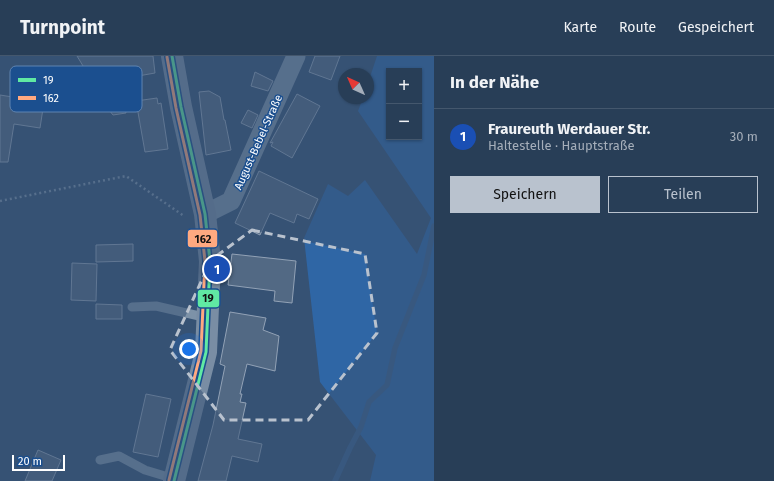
<!DOCTYPE html>
<html lang="de">
<meta charset="utf-8">
<style>
:root{--surface:#283e57;--page:#30455d;--text:#f1f3f6;--muted:#a5aeba;--line:#44576d;--accent:#b9c2ce}
body{margin:0;font-family:"Fira Sans",sans-serif;background:var(--page);color:var(--text)}
.controls{position:absolute;right:12px;top:12px;display:grid;overflow:hidden;border-radius:0px;box-shadow:0 1px 3px #0004}
.controls button{width:36px;height:36px;display:grid;place-items:center;padding:0;border:0;border-bottom:1px solid var(--line);background:var(--surface);color:var(--text);font:20px sans-serif}
.compass{position:absolute;left:338px;top:12px;width:36px;height:36px;border-radius:50%;background:var(--surface);box-shadow:0 1px 3px #0004;rotate:315deg}
.scale{position:absolute;left:12px;bottom:10px;width:53px;box-sizing:border-box;padding-left:4px;border:2px solid #fff;border-top:0;font-size:11px;line-height:14px;white-space:nowrap;color:#fff;-webkit-text-stroke:3px #1b4f8f;paint-order:stroke}
.you{position:absolute;left:189px;top:293px;width:14px;height:14px;margin:-10px;border:3px solid #fff;border-radius:50%;background:#1a73e8;box-shadow:0 0 0 6px #1a73e833}
.badge{display:grid;place-items:center;width:26px;height:26px;border-radius:50%;background:var(--accent);color:#fff;font-size:13px;font-weight:700}
.pin{position:absolute;translate:-50% -50%;border:2px solid #fff;box-shadow:0 1px 4px #0006}
.list{margin:0;padding:0;list-style:none}
h2{display:flex;justify-content:space-between;align-items:center;height:52px;margin:0;padding:0 16px;font-size:17px}
h2 small{font-size:13px;font-weight:400;color:var(--muted)}
.list li{display:grid;grid-template-columns:26px 1fr auto;gap:12px;align-items:center;box-sizing:border-box;height:56px;padding:0 16px;border-top:1px solid var(--line)}
.list b{display:block;font-size:15px;white-space:nowrap}
.list p{margin:0;font-size:13px;white-space:nowrap;color:var(--muted)}
.list em{font-size:13px;font-style:normal;color:var(--muted)}
.actions{display:flex;gap:8px;padding:12px 16px}
.actions a{flex:1;padding:9px 0;border:1px solid var(--accent);border-radius:0px;text-align:center;font-size:14px;color:var(--accent)}
.actions .main{background:var(--accent);color:#111}
.map{position:relative;flex:none;width:434px;height:425px;overflow:hidden}
header{display:flex;align-items:center;gap:24px;box-sizing:border-box;height:56px;padding:0 20px;background:var(--surface);border-bottom:1px solid var(--line)}
header strong{font-size:19px}
nav{display:flex;gap:22px;margin-inline-start:auto;font-size:14px}
main{display:flex}
aside{flex:1;background:var(--surface)}
.map>svg:first-child{display:block}
.green{fill:#2f66a5;fill-rule:evenodd}
.lines{fill:none;stroke-linecap:round;stroke-linejoin:round}
.stream{stroke:#3b618d;stroke-width:5.5}
.building{fill:#526984;stroke:#92a2b6}
.path{stroke:#7d92a8;stroke-width:2.5;stroke-dasharray:2 3;stroke-linecap:butt}
.lane{stroke:#7d92a8;stroke-width:9}
.street{stroke:#7d92a8;stroke-width:19}
.secondary{stroke:#798da4;stroke-width:22}
.bus-1-casing{stroke:#1b4f8f;stroke-width:6}
.bus-2-casing{stroke:#1b4f8f;stroke-width:6}
.bus-1{stroke:#60e9a3;stroke-width:3}
.bus-2{stroke:#ffa980;stroke-width:3}
.marked{fill:none;stroke:#b9c2ce;stroke-width:3;stroke-dasharray:8 5;stroke-linejoin:round}
.labels{text-anchor:middle;stroke-width:3;stroke-linejoin:round;paint-order:stroke}
.street-label{font-size:11px;fill:#fff;stroke:#1b4f8f}
.key{fill:#1b4f8f;stroke:#5f84b1;stroke-width:1}
.key-label{font-size:11px;fill:#fff}
.line-badge{stroke:#1b4f8f;stroke-width:1.5}
.pale-badge-label{font-size:11px;text-anchor:middle;font-weight:bold;fill:#111}
</style>
<header>
<strong>Turnpoint</strong>
<nav><a>Karte</a><a>Route</a><a>Gespeichert</a></nav>
</header>
<main>
<div class="map">
<svg width="434" height="425" viewBox="0 0 434 425">
<rect width="100%" height="100%" fill="#365274"/>
<path class="green" d="M377 0H434V425H370L376 399 320 326 304 182 328 128 348 140 365 124 417 198 431 162 358 55 363 42H368V27ZM389 15H419V81H389Z"/>
<g class="lines">
<polyline class="stream" points="335,425 350,392 361,371 369,346 387,329 395,292 424,219 434,170"/>
</g>
<g class="building">
<polygon points="77,0 153,0 155,17 121,23 126,57 113,59 106,50 103,27 94,28"/>
<polygon points="315,0 340,0 331,24 309,16"/>
<polygon points="255,16 273,25 268,35 251,30"/>
<polygon points="209,35 220,41 224,64 225,64 231,94 206,99 199,36"/>
<polygon points="297,38 320,50 292,102 271,90 273,86 270,87"/>
<polygon points="0,39 44,46 40,72 14,68 8,106 0,106"/>
<polygon points="157,42 158,48 161,47 168,93 145,96 136,45"/>
<polygon points="248,54 258,59 252,72 241,67"/>
<polygon points="259,115 318,143 309,163 297,158 294,167 270,157 260,179 235,167"/>
<polygon points="133,188 133,205 96,206 96,189"/>
<polygon points="232,198 296,205 292,247 274,245 275,235 228,229"/>
<polygon points="72,207 97,208 96,245 71,244"/>
<polygon points="96,248 122,249 122,263 96,263"/>
<polygon points="230,256 266,262 263,274 279,280 275,315 247,308 240,338 242,338 240,346 246,347 238,383 262,388 258,406 232,400 226,425 198,425 213,369 225,310 220,308"/>
<polygon points="146,338 171,343 158,401 133,396"/>
<polygon points="38,394 61,404 52,425 25,425"/>
</g>
<g class="lines">
<polyline class="path" points="0,145 126,120 184,160"/>
<g class="lane">
<polyline points="132,251 156,250 208,262"/>
<polyline points="100,404 119,400 145,414 175,423"/>
</g>
<polyline class="street" points="205,158 231,145 296,0"/>
<polyline class="secondary" points="172,0 181,51 205,158 210,205 206,296 174,425"/>
<defs>
<polyline id="bus-1" points="172,0 181,51 205,158 210,205 206,296 174,425"/>
<polyline id="bus-2" points="167,1 176,52 200,159 205,205 201,295 169,424"/>
</defs>
<use href="#bus-1" class="bus-1-casing"/>
<use href="#bus-2" class="bus-2-casing"/>
<use href="#bus-1" class="bus-1"/>
<use href="#bus-2" class="bus-2"/>
</g>
<path d="M0 0H434V425H0ZM252 174 365 198 377 277 308 364H224L170 294 211 204Z" fill="#365274" fill-opacity=".55" fill-rule="evenodd"/>
<path class="marked" d="M252 174 365 198 377 277 308 364H224L170 294 211 204Z"/>
<g class="labels">
<g class="street-label">
<text transform="translate(258 86) rotate(-66)" y="4">August-Bebel-Straße</text>
</g>
</g>
<rect x="10" y="10" width="132" height="46" rx="6" class="key"/>
<rect x="18" y="22" width="18" height="4" fill="#60e9a3"/>
<rect x="18" y="40" width="18" height="4" fill="#ffa980"/>
<g class="key-label">
<text x="43" y="28">19</text>
<text x="43" y="46">162</text>
</g>
<g class="line-badge">
<rect x="187" y="173" width="31" height="19" rx="4" fill="#ffa980"/>
<rect x="197" y="233" width="23" height="19" rx="4" fill="#60e9a3"/>
</g>
<g class="pale-badge-label">
<text x="203" y="187">162</text>
<text x="208" y="246">19</text>
</g>
</svg>
<div class="controls">
<button>+</button>
<button>−</button>
</div>
<svg class="compass" viewBox="-18 -18 36 36"><path d="M0-13l5 13h-10z" fill="#e53935"/><path d="M0 13l5-13h-10z" fill="#a5aeba"/></svg>
<div class="scale">20 m</div>
<div class="you"></div>
<div class="pin badge" style="left:217px;top:213px;background:#1a4fb4">1</div>
</div>
<aside>
<h2>In der Nähe<small></small></h2>
<ul class="list">
<li><span class="badge" style="background:#1a4fb4">1</span><div><b>Fraureuth Werdauer Str.</b><p>Haltestelle · Hauptstraße</p></div><em>30 m</em></li>
</ul>
<div class="actions"><a class="main">Speichern</a><a>Teilen</a></div>
</aside>
</main>
